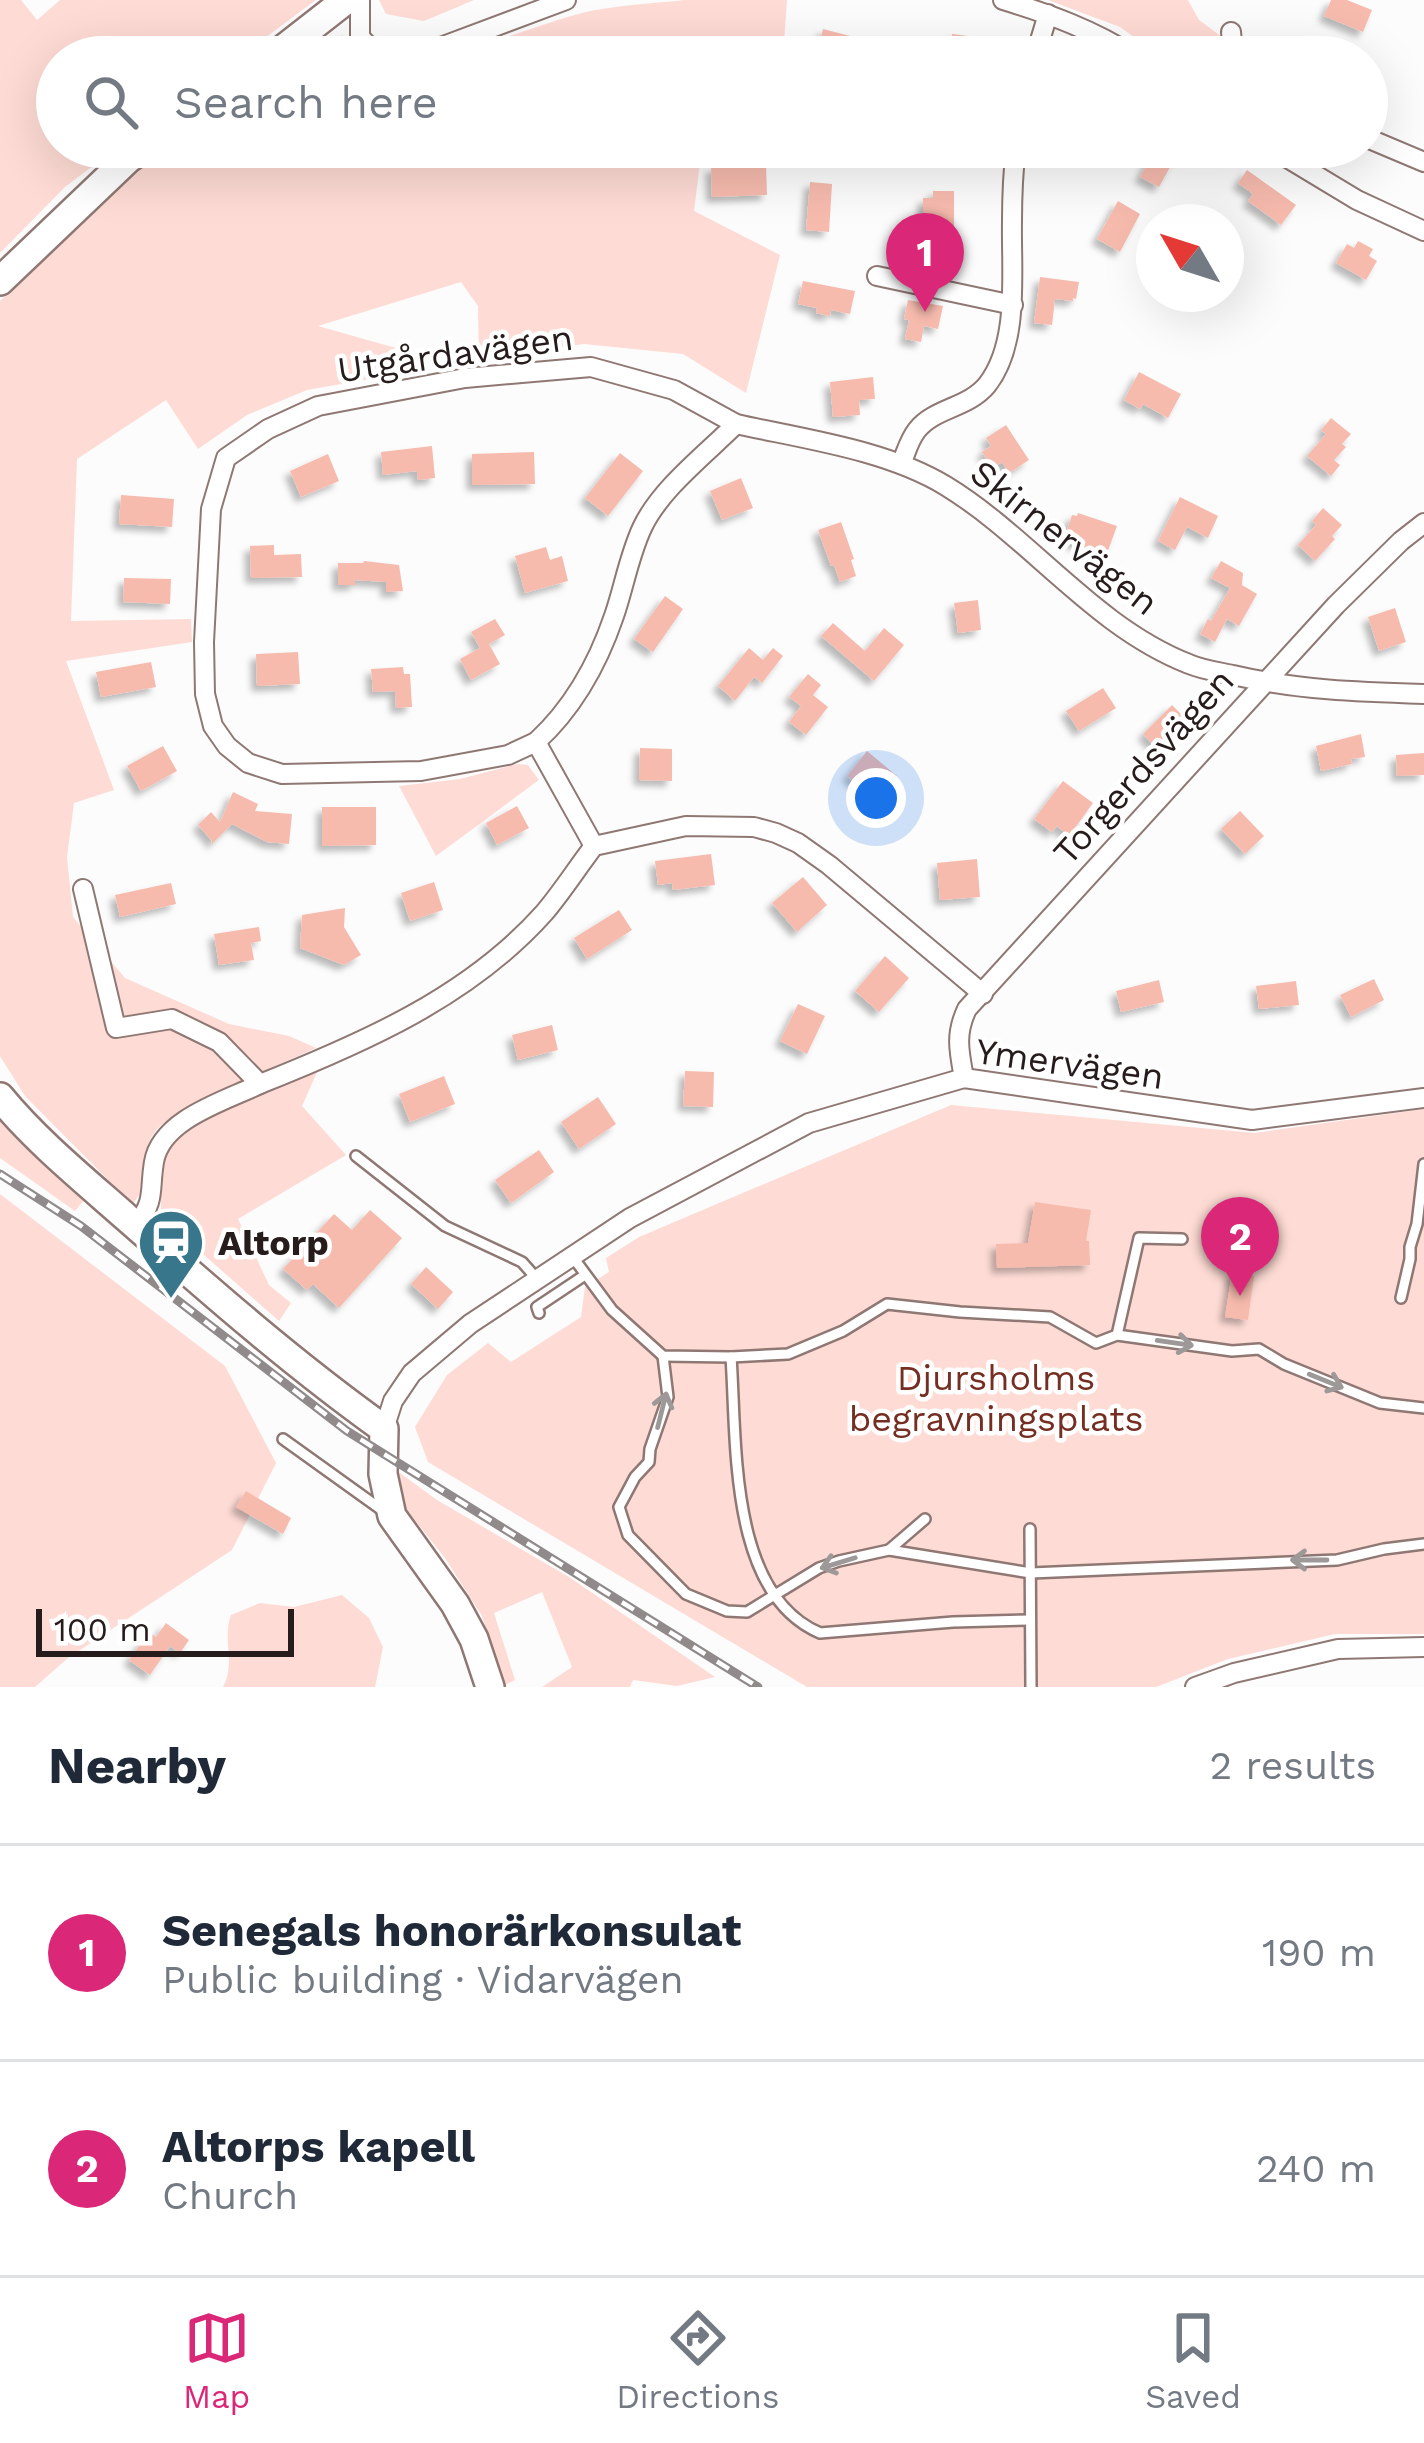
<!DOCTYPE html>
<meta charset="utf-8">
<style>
:root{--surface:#fff;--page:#f2f2f3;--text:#1f2937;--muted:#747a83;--line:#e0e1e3;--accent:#db2777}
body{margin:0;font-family:"Work Sans",sans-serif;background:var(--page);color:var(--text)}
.compass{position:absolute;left:1136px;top:204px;width:108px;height:108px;border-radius:50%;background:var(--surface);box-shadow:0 12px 48px #0002;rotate:309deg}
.scale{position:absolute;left:36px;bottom:30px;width:258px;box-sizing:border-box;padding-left:12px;border:6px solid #261c1b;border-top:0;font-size:33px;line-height:42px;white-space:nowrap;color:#261c1b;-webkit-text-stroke:9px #fff;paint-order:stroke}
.you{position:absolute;left:876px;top:798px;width:42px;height:42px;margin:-30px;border:9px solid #fff;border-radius:50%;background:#1a73e8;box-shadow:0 0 0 18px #1a73e833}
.badge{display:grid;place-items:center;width:78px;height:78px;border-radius:50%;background:var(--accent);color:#fff;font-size:39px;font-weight:700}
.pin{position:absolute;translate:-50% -99px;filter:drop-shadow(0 3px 6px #0008)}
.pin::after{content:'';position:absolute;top:63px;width:42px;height:36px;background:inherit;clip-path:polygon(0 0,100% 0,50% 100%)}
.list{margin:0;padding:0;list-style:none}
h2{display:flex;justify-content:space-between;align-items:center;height:156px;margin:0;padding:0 48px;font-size:51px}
h2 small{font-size:39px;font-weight:400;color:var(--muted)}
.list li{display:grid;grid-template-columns:78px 1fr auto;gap:36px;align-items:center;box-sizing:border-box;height:216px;padding:0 48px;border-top:3px solid var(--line)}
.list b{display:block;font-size:45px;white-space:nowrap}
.list p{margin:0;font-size:39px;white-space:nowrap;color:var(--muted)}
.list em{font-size:39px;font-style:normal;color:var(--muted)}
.icon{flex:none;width:66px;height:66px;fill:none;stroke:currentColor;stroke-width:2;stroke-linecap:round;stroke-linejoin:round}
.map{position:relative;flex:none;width:1424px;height:1687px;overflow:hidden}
.search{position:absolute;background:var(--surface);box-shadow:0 12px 48px #0002;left:36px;right:36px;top:36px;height:132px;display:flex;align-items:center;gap:30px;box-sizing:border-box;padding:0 42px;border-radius:66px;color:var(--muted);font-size:45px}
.sheet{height:588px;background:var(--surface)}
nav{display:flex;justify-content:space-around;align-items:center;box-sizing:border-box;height:168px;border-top:3px solid var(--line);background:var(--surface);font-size:33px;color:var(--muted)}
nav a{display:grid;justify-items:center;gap:6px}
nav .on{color:var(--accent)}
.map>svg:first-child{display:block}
.green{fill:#fedbd4}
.building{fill:#f7bbae;filter:url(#shadow)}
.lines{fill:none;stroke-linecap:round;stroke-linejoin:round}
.lane-casing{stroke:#8f7873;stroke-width:14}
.street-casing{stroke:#8f7873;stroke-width:22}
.secondary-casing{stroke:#8f7873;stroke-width:32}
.lane{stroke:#fff;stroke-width:9}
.street{stroke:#fff;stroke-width:18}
.secondary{stroke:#fff;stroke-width:27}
.rail-casing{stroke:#908a8a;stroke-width:9}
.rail{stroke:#fff;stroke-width:4.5;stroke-dasharray:14;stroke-linecap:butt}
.oneway{stroke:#9d9998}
.labels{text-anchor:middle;stroke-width:9;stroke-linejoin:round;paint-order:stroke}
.street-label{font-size:36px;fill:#261c1b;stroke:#fff}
.poi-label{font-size:36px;font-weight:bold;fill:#261c1b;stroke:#fff;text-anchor:start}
.park-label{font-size:36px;fill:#752e21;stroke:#fff}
</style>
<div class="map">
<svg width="1424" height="1687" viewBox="0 0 1424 1687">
<defs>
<filter id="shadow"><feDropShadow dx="-5.5" dy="5.5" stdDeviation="3" flood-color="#0004"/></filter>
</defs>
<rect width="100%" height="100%" fill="#fcfcfc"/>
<g class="green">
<polygon points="0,0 21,0 37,20 60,0 316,0 239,57 57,57 57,147 118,147 65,187 0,253"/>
<polygon points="379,0 474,0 424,21 386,14"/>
<path d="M684 0H787L783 57H308L342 35C402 89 514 30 582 13 614 5 650 4 684 0Z"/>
<polygon points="1048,0 1188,0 1199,20 1249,57 1162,57 1120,27"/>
<path d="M170 147H702L694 211 780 255 746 393 683 354 584 344 479 359 478 306 461 282 318 326 410 352 415 371 307 390 247 415 198 449 166 400 77 459 71 621 191 619 192 642 66 661 114 790 74 803 67 857 73 917 125 978 229 1024 289 1036 316 1048C271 1069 223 1086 181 1113 174 1117 164 1122 158 1128 136 1151 155 1184 132 1204L25 1096 0 1056V301L145 163Z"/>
<polygon points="518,764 528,765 539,780 436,856 399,786 460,779"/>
<path d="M318 1070 302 1106 346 1155 238 1219 269 1285 291 1303 279 1321 162 1218C160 1192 156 1166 172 1143 190 1118 286 1083 318 1070Z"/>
<polygon points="951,1105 1255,1133 1424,1109 1424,1634 1335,1634 1228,1659 1156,1687 807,1687 428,1462 415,1427 447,1375 488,1343 511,1362 581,1317 585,1287 609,1272 606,1258 639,1237"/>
<polygon points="0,1114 85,1199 75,1211 0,1158"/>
<polygon points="0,1194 225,1366 276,1463 232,1550 68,1658 35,1687 0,1687"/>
<polygon points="393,1468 437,1500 569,1577 715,1677 677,1686 633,1680 630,1687 542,1687 572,1667 542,1592 494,1613 515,1680 501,1687 496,1661 482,1616 445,1558 397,1498"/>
<path d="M342 1595 369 1618 383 1647 375 1687H223C236 1664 222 1639 231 1615L260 1603 294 1607Z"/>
</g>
<g class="building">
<polygon points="1331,0 1347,0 1372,10 1363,32 1324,16"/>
<polygon points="823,29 854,37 849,57 816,57"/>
<polygon points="952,34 976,37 974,57 949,57"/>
<polygon points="1156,147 1181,147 1159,187 1140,177"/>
<polygon points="766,165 767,195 712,197 711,167"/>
<polygon points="1247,170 1296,205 1281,225 1248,201 1253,194 1238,183"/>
<polygon points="810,182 832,184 829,232 806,230"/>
<polygon points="933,191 954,191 954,227 933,227 933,220 923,220 923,198 933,198"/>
<polygon points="1118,201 1140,214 1120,252 1097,239"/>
<polygon points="1358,241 1373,249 1369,256 1377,261 1366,280 1336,263 1347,244 1354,248"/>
<polygon points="1040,277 1079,282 1076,299 1073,298 1073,301 1055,299 1052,325 1034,323"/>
<polygon points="803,281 855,291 850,314 831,310 830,316 816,313 817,308 798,304"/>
<polygon points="908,300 943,306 938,329 924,326 921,342 905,339 909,320 904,319"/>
<polygon points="1139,372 1181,394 1168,418 1143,404 1140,409 1124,400"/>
<polygon points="873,377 875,399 859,400 860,415 833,417 830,382"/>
<polygon points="1331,418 1351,434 1342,444 1346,447 1334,460 1340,465 1331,476 1307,456 1326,434 1321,430"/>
<polygon points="1006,425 1029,460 1009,473 1002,462 993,468 982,452 991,446 986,438"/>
<polygon points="432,446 435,478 418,480 417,471 383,475 381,452"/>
<polygon points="534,452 535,484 472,485 472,454"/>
<polygon points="620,453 643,471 608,516 585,498"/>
<polygon points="328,454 339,481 301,497 290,471"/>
<polygon points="741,478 753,508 722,520 710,491"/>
<polygon points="121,495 174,499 172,527 119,524"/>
<polygon points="1180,497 1218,516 1208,538 1187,527 1175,550 1158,541"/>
<polygon points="1323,508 1342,525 1332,536 1335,539 1315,561 1298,545 1316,525 1312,521"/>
<polygon points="1078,513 1117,526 1106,556 1064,539 1072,515 1077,516"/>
<polygon points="841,522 854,559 851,560 856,576 840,582 834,565 831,566 818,530"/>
<polygon points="274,545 274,555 301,554 302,577 251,578 250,546"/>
<polygon points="546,547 550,560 562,556 568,581 525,593 515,556"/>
<polygon points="364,561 399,565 403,591 386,592 386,582 355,580 355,585 338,585 338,563 363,563"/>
<polygon points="1221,561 1243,573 1242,585 1257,594 1239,626 1227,619 1215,642 1200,634 1208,619 1211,621 1230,588 1211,578"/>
<polygon points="124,578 171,579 170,604 123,602"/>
<polygon points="665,596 683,609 653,652 634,639"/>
<polygon points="978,600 981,630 958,633 954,603"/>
<polygon points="1395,608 1406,642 1379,651 1368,617"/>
<polygon points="495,619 505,635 489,644 500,664 471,680 460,659 480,648 471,632"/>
<polygon points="833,623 865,651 884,628 904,645 874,681 821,636"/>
<polygon points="749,648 763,660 773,648 783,656 762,683 754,677 735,701 718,686"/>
<polygon points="298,652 300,684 257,686 256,654"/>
<polygon points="151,662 156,687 101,697 96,672"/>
<polygon points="403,667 404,674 410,674 412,707 396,708 395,691 373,692 371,669"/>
<polygon points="808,674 821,685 813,695 828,707 806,735 789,722 801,706 789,697"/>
<polygon points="1103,688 1116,708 1079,731 1066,711"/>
<polygon points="1172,705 1192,725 1163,755 1143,734"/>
<polygon points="1361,734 1365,757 1351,759 1352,764 1321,771 1316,746"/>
<polygon points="163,746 177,771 141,791 127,766"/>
<polygon points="640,748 672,749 672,781 639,780"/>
<polygon points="867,751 897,776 876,800 847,776"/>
<polygon points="1424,753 1424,775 1397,776 1396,755"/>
<polygon points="1063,781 1093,803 1069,836 1057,826 1052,832 1034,819"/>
<polygon points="233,792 258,804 255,811 292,814 289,844 267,842 232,824 211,845 212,841 198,825 211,812 220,822"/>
<polygon points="517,806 529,828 497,845 486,823"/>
<polygon points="322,807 376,807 376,845 322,846"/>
<polygon points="1240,811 1264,836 1245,854 1221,829"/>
<polygon points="711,854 715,885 673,890 672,883 658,885 655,861"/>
<polygon points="977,859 980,897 940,900 937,863"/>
<polygon points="803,877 827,905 797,932 772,903"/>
<polygon points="434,882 443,910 410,921 401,893"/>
<polygon points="171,883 176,904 120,917 115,895"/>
<polygon points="345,908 344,927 361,955 344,965 300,948 302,915"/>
<polygon points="619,910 632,930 587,959 574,938"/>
<polygon points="259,927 261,941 251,943 254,960 219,965 214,934"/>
<polygon points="885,956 909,978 879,1012 855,991"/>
<polygon points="1374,979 1384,1000 1351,1017 1340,995"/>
<polygon points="1159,980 1164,1002 1121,1012 1116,991"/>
<polygon points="1296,981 1299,1005 1259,1009 1256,986"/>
<polygon points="798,1004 825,1016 807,1054 780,1041"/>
<polygon points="552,1025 558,1050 518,1060 512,1035"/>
<polygon points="685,1071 714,1072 713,1107 683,1106"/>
<polygon points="444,1076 455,1104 410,1122 399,1094"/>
<polygon points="598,1097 616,1124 579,1149 561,1122"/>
<polygon points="539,1150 554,1172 511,1203 495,1180"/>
<polygon points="1035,1202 1091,1210 1086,1241 1089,1241 1090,1265 997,1268 996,1244 1028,1243"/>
<polygon points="370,1210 402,1238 339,1308 313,1284 307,1290 283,1269 334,1214 352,1230"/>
<polygon points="426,1267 453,1292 438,1309 411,1284"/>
<polygon points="1232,1273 1254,1276 1248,1320 1225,1317"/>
<polygon points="246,1491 291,1518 283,1534 236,1507"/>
<polygon points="166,1623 189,1640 180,1653 170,1646 150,1675 129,1660 149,1632 156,1637"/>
</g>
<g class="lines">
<defs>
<g id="lane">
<polyline points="356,1156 445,1226 522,1262 537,1279"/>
<polyline points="572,1256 612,1310 663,1356 731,1357 788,1354 843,1331 887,1304 960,1312 1050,1317 1096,1343 1117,1335 1232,1351 1259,1349 1284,1364 1380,1403 1424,1408"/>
<polyline points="1401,1298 1410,1259 1410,1247 1417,1224 1424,1164"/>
<polyline points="539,1313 537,1307 585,1275"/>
<polyline points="1117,1335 1139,1238 1182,1239"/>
<polyline points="663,1356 668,1397 650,1449 649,1462 635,1477 619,1507 628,1535 686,1594 727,1611 747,1612 819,1568 839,1561 889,1550 1031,1573 1337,1560 1384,1549 1424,1544"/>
<path d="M731 1357C737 1441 728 1594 820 1633L953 1622 1030 1620"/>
<polyline points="283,1439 382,1510"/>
<polyline points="1030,1529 1031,1687"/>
<polyline points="889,1550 925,1519"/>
</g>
<g id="street">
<polyline points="360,0 360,37 372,50 408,56 438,48 566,0"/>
<path d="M1003 0C1049 14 1094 30 1135 57"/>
<polyline points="1231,32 1232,42 1240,57"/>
<polyline points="1035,57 1048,14"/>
<polyline points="1367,138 1424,162"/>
<polyline points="1269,147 1357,200 1424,231"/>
<polyline points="877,276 1013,305"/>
<path d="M901 464C906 453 909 440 917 430 934 408 968 408 987 385 1020 343 1011 273 1012 222 1012 197 1013 172 1016 147"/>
<polyline points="536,742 508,755 421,771 282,774 248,763 227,746 213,726 205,694 204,642 211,509 226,458 268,429 318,406 465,378 591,367 674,390 736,424"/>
<path d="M594 846 536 742C572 709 598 663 614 616 624 587 629 556 642 528 660 489 706 454 736 424 804 439 887 450 946 486 1031 538 1094 627 1189 664 1203 670 1219 672 1233 675 1296 690 1360 692 1424 694"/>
<path d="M83 889 116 1028 172 1019 219 1042 260 1084C225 1101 161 1119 154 1162 149 1192 156 1199 136 1226"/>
<path d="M964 1078C959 1051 955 1034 967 1009L1336 605 1401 541 1424 523"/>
<path d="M260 1084C363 1043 469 997 544 913 562 892 577 868 594 846L686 826 754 827 776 833 798 843 829 865 983 994"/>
<polyline points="384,1429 393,1401 412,1373 470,1324 630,1218 809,1123 964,1078 1252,1120 1424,1098"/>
<polyline points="1195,1687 1234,1673 1338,1649 1424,1647"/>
</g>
<g id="secondary">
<polyline points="273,57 346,0"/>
<polyline points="0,281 128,159 145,147"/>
<path d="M0 1097C36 1141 84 1180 127 1218 210 1291 293 1364 384 1429L383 1474 392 1516 455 1604 474 1639 490 1687"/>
</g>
</defs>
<use href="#lane" class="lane-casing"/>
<use href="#street" class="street-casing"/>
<use href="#secondary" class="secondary-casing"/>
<use href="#lane" class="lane"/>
<use href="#street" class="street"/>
<use href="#secondary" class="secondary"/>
<defs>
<polyline id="rail" points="0,1174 81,1226 347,1431 758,1687"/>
</defs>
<use href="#rail" class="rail-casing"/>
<use href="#rail" class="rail"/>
</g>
<defs><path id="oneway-shaft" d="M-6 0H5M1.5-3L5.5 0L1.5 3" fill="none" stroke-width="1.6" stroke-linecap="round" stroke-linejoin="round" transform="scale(3)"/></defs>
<g class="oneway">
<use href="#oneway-shaft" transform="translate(1175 1343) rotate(8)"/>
<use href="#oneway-shaft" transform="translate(1326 1381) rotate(22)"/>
<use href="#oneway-shaft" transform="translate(662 1410) rotate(-76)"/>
<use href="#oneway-shaft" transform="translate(1309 1560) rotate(180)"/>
<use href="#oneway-shaft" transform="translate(838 1563) rotate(163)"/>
</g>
<defs>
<symbol id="station-pin" viewBox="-11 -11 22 30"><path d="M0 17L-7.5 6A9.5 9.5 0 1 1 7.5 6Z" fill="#37768b" stroke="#fff"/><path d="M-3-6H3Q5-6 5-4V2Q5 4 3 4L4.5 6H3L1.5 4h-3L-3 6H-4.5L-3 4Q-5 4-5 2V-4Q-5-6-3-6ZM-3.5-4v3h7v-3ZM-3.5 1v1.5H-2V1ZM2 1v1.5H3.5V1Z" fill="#fff"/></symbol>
</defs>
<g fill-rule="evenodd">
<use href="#station-pin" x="133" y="1204" width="76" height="104"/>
</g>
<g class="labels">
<g class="street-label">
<text transform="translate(455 353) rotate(-8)" y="13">Utgårdavägen</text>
<text transform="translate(1065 537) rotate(38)" y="13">Skirnervägen</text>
<text transform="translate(1143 766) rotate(-48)" y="13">Torgerdsvägen</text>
<text transform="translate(1070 1063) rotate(8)" y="13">Ymervägen</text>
</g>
<g class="poi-label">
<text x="218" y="1255">Altorp</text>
</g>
<g class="park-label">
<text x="996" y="1390">Djursholms<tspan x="996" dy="41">begravningsplats</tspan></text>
</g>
</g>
</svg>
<svg class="compass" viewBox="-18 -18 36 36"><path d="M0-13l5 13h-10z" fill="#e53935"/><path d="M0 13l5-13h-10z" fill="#747a83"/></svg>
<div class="scale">100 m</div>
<div class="you"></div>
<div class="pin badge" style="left:925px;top:312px">1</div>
<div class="pin badge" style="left:1240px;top:1296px">2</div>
<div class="search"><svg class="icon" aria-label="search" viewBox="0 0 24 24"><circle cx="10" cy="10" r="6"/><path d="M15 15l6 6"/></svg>Search here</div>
</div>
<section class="sheet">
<h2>Nearby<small>2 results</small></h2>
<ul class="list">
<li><span class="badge">1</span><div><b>Senegals honorärkonsulat</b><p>Public building · Vidarvägen</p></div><em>190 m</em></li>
<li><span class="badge">2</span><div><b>Altorps kapell</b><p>Church</p></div><em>240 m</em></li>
</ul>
</section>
<nav>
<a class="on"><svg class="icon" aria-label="map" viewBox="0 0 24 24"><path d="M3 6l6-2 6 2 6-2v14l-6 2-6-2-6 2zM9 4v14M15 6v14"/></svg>Map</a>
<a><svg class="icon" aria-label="directions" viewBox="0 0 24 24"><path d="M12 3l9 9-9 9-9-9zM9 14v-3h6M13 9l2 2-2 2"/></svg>Directions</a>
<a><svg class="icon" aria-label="saved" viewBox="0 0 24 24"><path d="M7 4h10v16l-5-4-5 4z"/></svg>Saved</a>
</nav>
